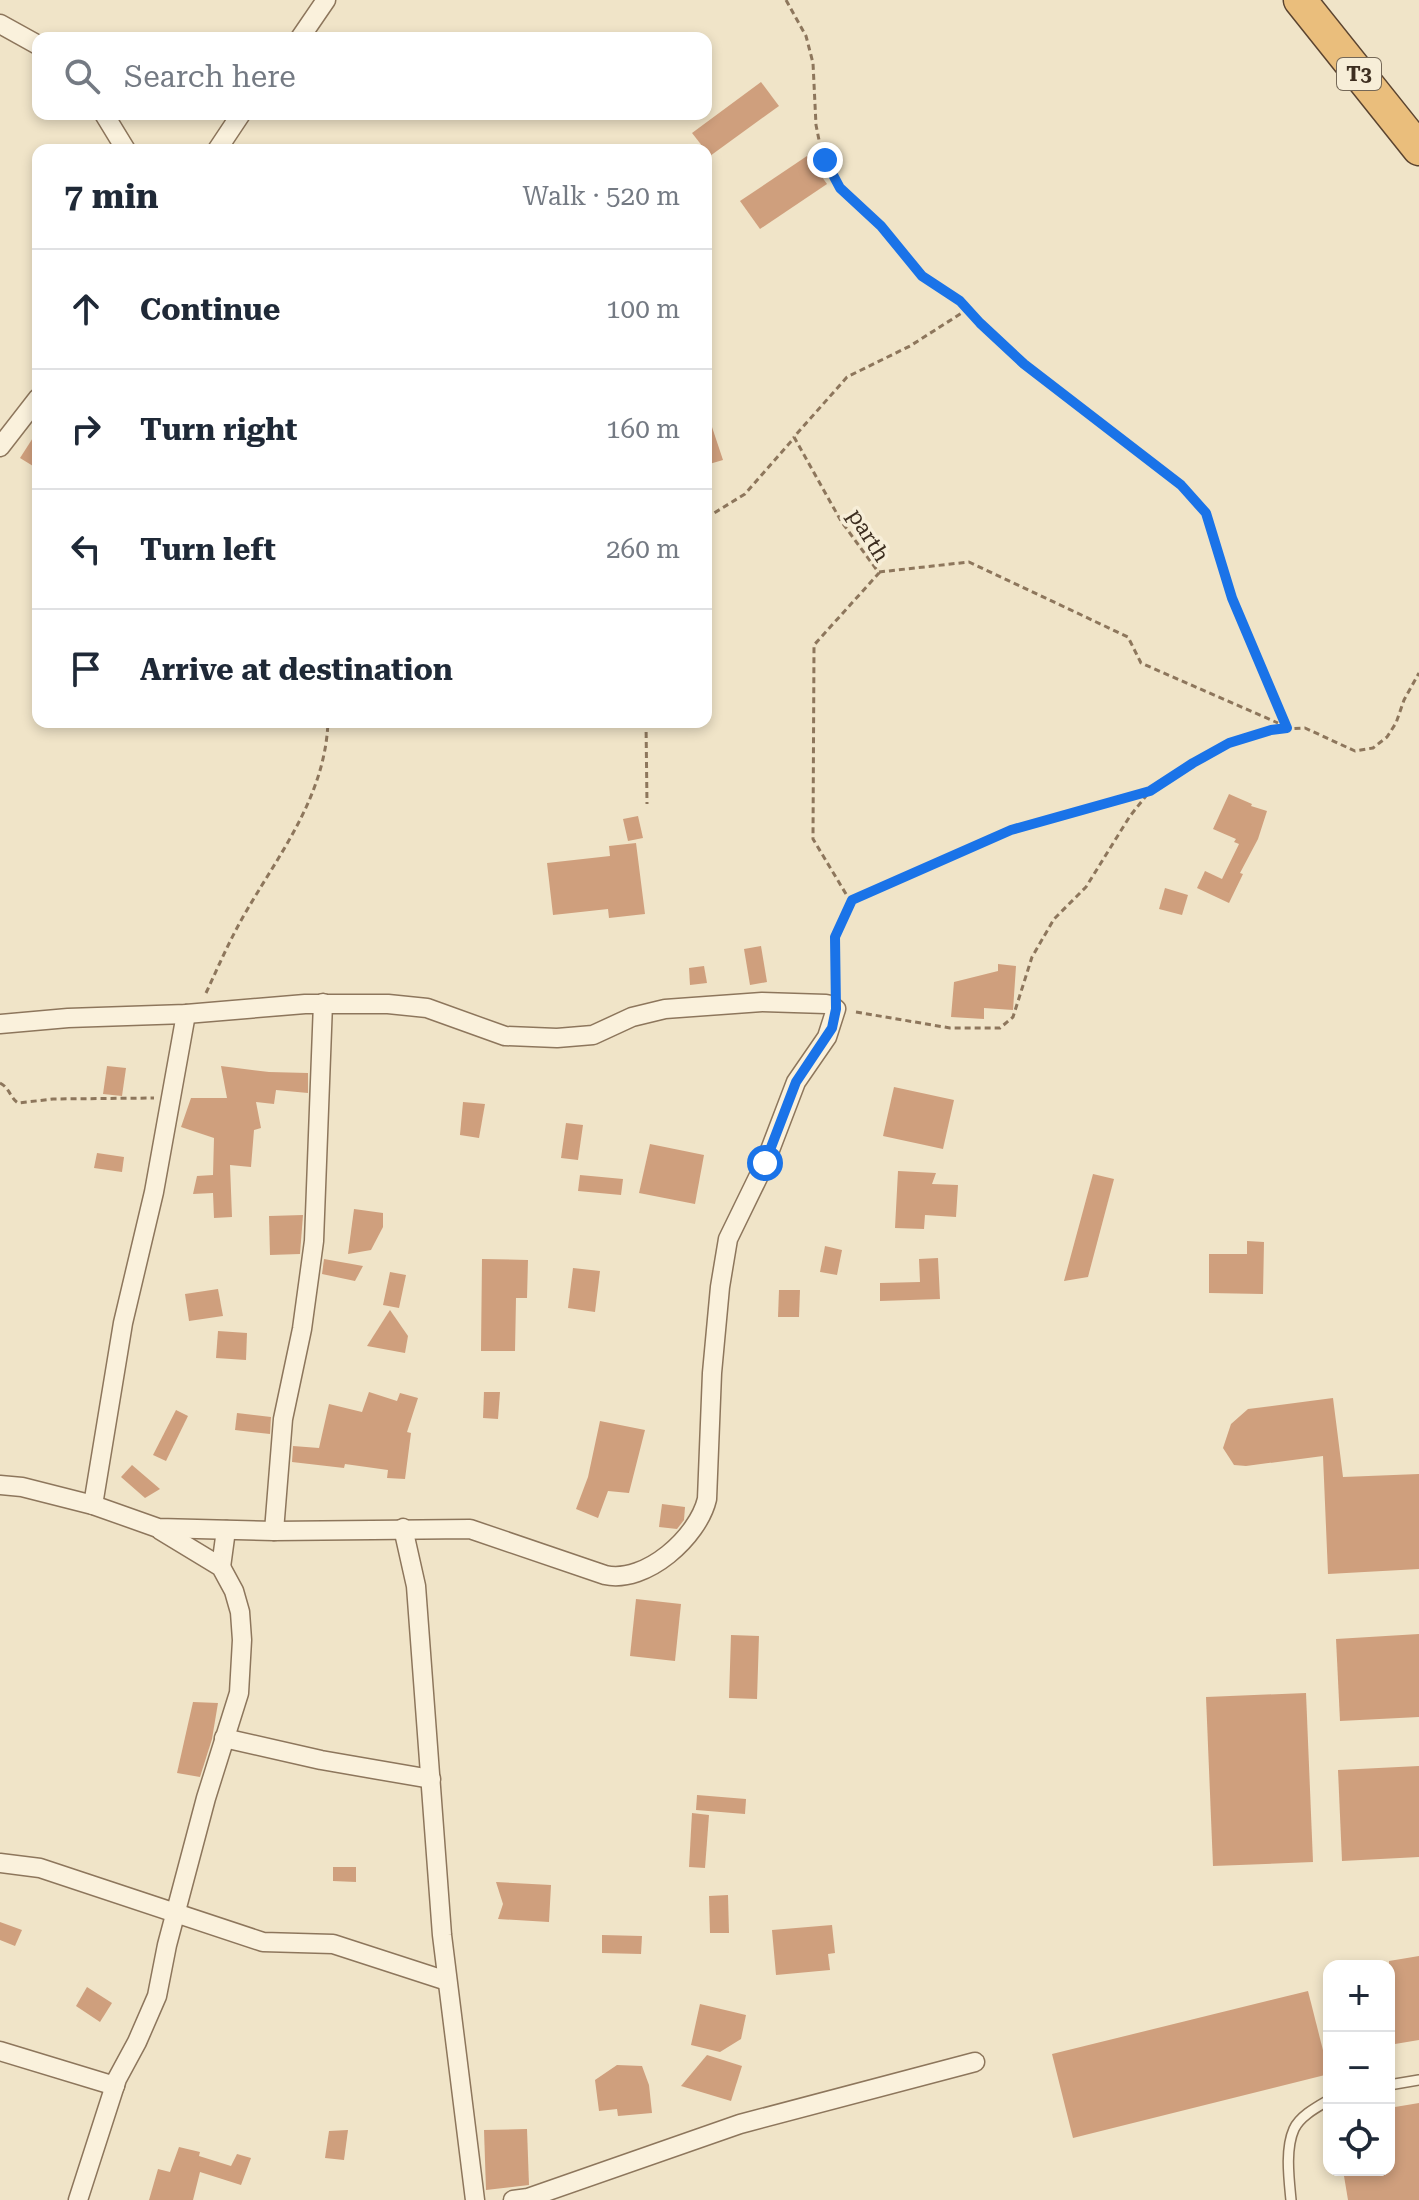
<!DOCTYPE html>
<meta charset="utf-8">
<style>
:root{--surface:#fff;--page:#f2f2f3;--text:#1f2937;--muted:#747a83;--line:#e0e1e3}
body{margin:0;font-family:"Roboto Serif",serif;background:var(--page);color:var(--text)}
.controls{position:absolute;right:24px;bottom:24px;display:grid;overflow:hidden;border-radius:16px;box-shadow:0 4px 12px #0003}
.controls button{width:72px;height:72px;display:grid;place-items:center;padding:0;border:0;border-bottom:2px solid var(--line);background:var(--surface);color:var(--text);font:40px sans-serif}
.stop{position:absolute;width:24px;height:24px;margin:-18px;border:6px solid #1a73e8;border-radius:50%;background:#fff}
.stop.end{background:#1a73e8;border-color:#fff;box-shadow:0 2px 8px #0008}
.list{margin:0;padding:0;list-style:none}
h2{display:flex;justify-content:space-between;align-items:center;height:104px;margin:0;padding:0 32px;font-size:34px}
h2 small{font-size:26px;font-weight:400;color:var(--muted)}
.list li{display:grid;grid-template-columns:52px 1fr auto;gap:24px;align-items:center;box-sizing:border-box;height:120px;padding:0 32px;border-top:2px solid var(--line)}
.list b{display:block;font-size:30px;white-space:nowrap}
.list em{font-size:26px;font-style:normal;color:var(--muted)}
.icon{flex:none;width:44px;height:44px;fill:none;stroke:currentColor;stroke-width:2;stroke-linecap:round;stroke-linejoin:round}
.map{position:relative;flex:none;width:1419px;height:2200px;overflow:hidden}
.search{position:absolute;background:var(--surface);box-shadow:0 4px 12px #0003;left:32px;top:32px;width:680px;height:88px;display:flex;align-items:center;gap:20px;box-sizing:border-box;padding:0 28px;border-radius:16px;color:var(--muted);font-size:30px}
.panel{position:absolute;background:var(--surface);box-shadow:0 4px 12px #0003;left:32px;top:144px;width:680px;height:584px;border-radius:16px}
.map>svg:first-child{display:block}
.building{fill:#cf9f7d}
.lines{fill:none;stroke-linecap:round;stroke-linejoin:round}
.service-casing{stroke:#8d765c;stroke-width:12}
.minor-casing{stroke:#8d765c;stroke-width:21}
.trunk-casing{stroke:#5b4430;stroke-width:35}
.path{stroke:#8d765c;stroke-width:3;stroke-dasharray:6 4;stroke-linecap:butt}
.service{stroke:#faf1dc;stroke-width:9}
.minor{stroke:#faf1dc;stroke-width:18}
.trunk{stroke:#eabe7c;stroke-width:32}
.route{stroke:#1a73e8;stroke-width:10}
.labels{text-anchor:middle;stroke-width:7;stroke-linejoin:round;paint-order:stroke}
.shield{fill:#f7eed8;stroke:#756857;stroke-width:2}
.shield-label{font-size:20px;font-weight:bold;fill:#3d2e20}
.street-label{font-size:22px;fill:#3d2e20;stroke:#f7eed8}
</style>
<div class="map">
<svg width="1419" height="2200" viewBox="0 0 1419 2200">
<rect width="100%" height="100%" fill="#f0e4c8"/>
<g class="building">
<polygon points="761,82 779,106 710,156 692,133"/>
<polygon points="807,156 827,184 760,229 740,201"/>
<polygon points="709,418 723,460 706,465 706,419"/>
<polygon points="38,430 38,458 33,466 20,458"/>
<polygon points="1229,794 1252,804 1251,806 1267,811 1258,839 1240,873 1243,874 1229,903 1197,888 1205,871 1222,879 1239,844 1234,842 1236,839 1213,829"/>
<polygon points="638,816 643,838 628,841 623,819"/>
<polygon points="636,843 645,914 609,918 608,909 553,915 547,863 610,856 609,846"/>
<polygon points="1165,888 1188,895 1182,915 1159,909"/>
<polygon points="761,946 767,982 750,985 744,949"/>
<polygon points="998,964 1016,966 1013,1010 984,1008 984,1019 951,1017 954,982 998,971"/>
<polygon points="704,966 707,983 690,985 689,968"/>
<polygon points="107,1066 126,1068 122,1096 103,1094"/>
<polygon points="221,1066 269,1072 308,1073 308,1093 276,1090 274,1104 256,1102 261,1128 254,1130 251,1167 230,1165 232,1217 214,1218 213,1193 193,1194 197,1176 213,1175 214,1138 181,1127 191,1098 227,1098"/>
<polygon points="894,1087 954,1100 943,1149 883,1136"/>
<polygon points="463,1102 485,1104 479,1138 460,1135"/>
<polygon points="566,1123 583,1125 578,1160 561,1158"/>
<polygon points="650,1144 704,1155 695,1204 639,1193"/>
<polygon points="97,1153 124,1157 122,1172 94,1168"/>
<polygon points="898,1171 936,1173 932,1184 958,1185 956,1217 925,1215 924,1229 895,1228"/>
<polygon points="1093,1174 1114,1179 1088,1277 1064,1281"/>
<polygon points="580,1175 623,1179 621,1195 578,1191"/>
<polygon points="354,1209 383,1213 383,1227 371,1250 348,1254"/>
<polygon points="303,1215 300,1254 270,1255 269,1216"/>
<polygon points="1247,1241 1264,1242 1263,1294 1209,1293 1209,1254 1247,1254"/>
<polygon points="825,1246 842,1250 837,1275 820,1272"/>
<polygon points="938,1258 940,1299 880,1301 880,1283 920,1282 919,1259"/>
<polygon points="324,1259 363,1266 355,1281 322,1274"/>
<polygon points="482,1259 528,1260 527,1298 516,1298 515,1351 481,1351"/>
<polygon points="573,1268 600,1271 595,1312 568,1308"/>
<polygon points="390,1272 406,1275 399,1308 383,1305"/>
<polygon points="218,1289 223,1316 189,1321 185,1294"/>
<polygon points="779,1290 800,1290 799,1317 778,1317"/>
<polygon points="390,1310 408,1336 405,1353 367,1346"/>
<polygon points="218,1331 247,1333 246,1360 216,1358"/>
<polygon points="369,1392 397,1401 400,1393 418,1398 407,1432 411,1433 405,1479 387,1478 388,1470 345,1464 344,1468 292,1462 293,1446 319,1448 329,1404 362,1412"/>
<polygon points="484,1392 500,1392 498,1419 483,1418"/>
<polygon points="1333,1398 1343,1477 1419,1474 1419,1569 1328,1574 1323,1456 1246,1466 1234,1465 1223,1448 1231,1424 1248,1409"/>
<polygon points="176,1410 188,1416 166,1461 153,1455"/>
<polygon points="237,1413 271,1417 270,1434 235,1430"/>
<polygon points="600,1421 645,1430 629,1493 608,1491 598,1518 576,1509 588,1477"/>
<polygon points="132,1465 160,1489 145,1498 121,1477"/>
<polygon points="662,1504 685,1507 684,1520 677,1529 659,1527"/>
<polygon points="636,1599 681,1604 675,1661 630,1656"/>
<polygon points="1419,1634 1419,1717 1340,1721 1336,1639"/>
<polygon points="731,1635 759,1636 757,1699 729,1698"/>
<polygon points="1306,1693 1313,1862 1213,1866 1206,1697"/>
<polygon points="193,1702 218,1703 212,1739 200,1777 177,1773"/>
<polygon points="1419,1766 1419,1857 1342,1861 1338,1770"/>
<polygon points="697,1795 746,1799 745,1814 696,1810"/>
<polygon points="692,1813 709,1815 705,1868 689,1867"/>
<polygon points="333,1867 356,1867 356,1882 333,1881"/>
<polygon points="496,1882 551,1885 549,1922 498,1919 503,1904"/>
<polygon points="728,1895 729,1933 710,1933 709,1896"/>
<polygon points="0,1922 22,1930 15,1946 0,1940"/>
<polygon points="832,1925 835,1953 828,1954 830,1970 776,1975 772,1930"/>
<polygon points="602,1935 642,1936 641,1954 602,1953"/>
<polygon points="1419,1956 1419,2040 1389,2045 1389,1961"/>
<polygon points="87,1987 112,2003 100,2022 76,2006"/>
<polygon points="1308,1991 1329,2074 1073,2138 1052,2054"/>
<polygon points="700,2004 746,2015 741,2039 720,2052 691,2045"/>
<polygon points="707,2055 742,2066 731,2101 681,2086"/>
<polygon points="617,2065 642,2066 649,2085 652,2113 618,2116 617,2109 599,2111 595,2080"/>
<polygon points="1419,2103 1419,2200 1348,2200 1343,2170 1389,2170 1389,2108"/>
<polygon points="527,2129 529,2185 486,2190 484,2130"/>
<polygon points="348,2130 344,2160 325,2158 329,2131"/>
<polygon points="179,2147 200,2152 199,2156 231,2166 237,2154 251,2158 241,2185 200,2172 193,2200 149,2200 158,2169 170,2172"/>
</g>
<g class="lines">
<defs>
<g id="service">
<polyline points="1389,2085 1419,2080"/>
<path d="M1291 2200C1289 2179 1285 2149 1294 2129 1300 2116 1317 2107 1329 2100"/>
</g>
<g id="minor">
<polyline points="0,24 38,45"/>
<polyline points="300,38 326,0"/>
<polyline points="104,114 126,150"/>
<polyline points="217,150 241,114"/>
<polyline points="0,447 38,398"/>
<path d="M0 1024 68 1018 186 1014 305 1004H388L427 1008 505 1036 557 1038 593 1035 632 1017 665 1009 762 1002 826 1004 831 1005 836 1009 827 1037 796 1082 765 1163 728 1239 720 1287 712 1373 707 1499C698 1537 646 1584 605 1575L470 1529 274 1531 158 1528 93 1505 22 1487 0 1485"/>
<polyline points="93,1505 123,1323 154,1192 186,1014"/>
<polyline points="403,1528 416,1586 442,1935 475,2200"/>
<polyline points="274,1531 283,1419 302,1329 314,1241 323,1003"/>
<polyline points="221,1567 226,1530"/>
<polyline points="224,1738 321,1760 431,1779"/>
<polyline points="0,1863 40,1868 263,1942 333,1944 447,1981"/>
<polyline points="0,2051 115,2086"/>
<polyline points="78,2200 117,2079 137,2042 157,1996 167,1945 206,1798 239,1693 242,1640 240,1612 234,1591 221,1567 160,1530"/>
<polyline points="513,2200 528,2198 740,2124 975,2062"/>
</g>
<polyline id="trunk" points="1300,0 1419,149"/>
</defs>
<use href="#service" class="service-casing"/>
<use href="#minor" class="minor-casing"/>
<use href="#trunk" class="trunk-casing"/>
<g class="path">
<polyline points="786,0 806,36 813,63 816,125 820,145 830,173 840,188 881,226 922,276 960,301 980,323 1024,364 1181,485 1206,513 1232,598 1287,727"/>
<polyline points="706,518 745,494 794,438"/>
<polyline points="879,572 969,562 1128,637 1141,663 1278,723"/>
<polyline points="646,722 647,804"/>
<polyline points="846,894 813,839 814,645 879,573 841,521 794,437 847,377 910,346 968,309"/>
<polyline points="835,986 835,937 852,900 1011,830 1150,791"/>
<path d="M206 993C219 965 231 937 247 910 282 850 325 795 328 722"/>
<polyline points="856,1012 950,1028 1000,1028 1013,1017 1032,957 1054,919 1086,887 1130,816 1150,791 1193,763 1229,743 1271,730 1305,728 1355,751 1373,748 1387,737 1396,723 1404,700 1419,673"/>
<path d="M0 1083C10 1088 10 1098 18 1103L53 1099 154 1098"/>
</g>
<use href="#service" class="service"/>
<use href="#minor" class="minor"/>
<use href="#trunk" class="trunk"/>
</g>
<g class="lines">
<polyline class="route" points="765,1163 796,1082 832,1028 836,1009 835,937 852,900 1011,830 1150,791 1193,763 1229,743 1271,730 1287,728 1232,598 1206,513 1181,485 1024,364 980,323 960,301 922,276 881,226 840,188 825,160"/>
</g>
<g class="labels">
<rect class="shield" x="1337" y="58" width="44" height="32" rx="6"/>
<g class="shield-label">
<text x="1359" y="81">T3</text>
</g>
<g class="street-label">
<text transform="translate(869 535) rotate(58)" y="8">parth</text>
</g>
</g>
</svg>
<div class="controls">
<button>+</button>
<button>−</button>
<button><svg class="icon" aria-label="locate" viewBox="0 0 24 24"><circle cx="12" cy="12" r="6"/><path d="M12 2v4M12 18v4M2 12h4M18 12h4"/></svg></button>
</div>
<div class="stop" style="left:765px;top:1163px"></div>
<div class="stop end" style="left:825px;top:160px"></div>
<div class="search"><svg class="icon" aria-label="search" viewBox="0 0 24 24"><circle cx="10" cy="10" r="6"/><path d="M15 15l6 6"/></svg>Search here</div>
<section class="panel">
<h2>7 min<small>Walk · 520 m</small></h2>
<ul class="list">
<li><svg class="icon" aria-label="ahead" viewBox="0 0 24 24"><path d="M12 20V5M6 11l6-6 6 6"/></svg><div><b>Continue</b></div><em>100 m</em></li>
<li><svg class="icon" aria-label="right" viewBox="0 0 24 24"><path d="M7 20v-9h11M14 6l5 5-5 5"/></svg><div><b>Turn right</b></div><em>160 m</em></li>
<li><svg class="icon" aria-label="left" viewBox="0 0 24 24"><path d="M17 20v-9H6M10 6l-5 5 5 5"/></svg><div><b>Turn left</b></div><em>260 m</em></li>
<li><svg class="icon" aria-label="arrive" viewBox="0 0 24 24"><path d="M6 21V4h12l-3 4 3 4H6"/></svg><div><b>Arrive at destination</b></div></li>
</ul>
</section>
</div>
